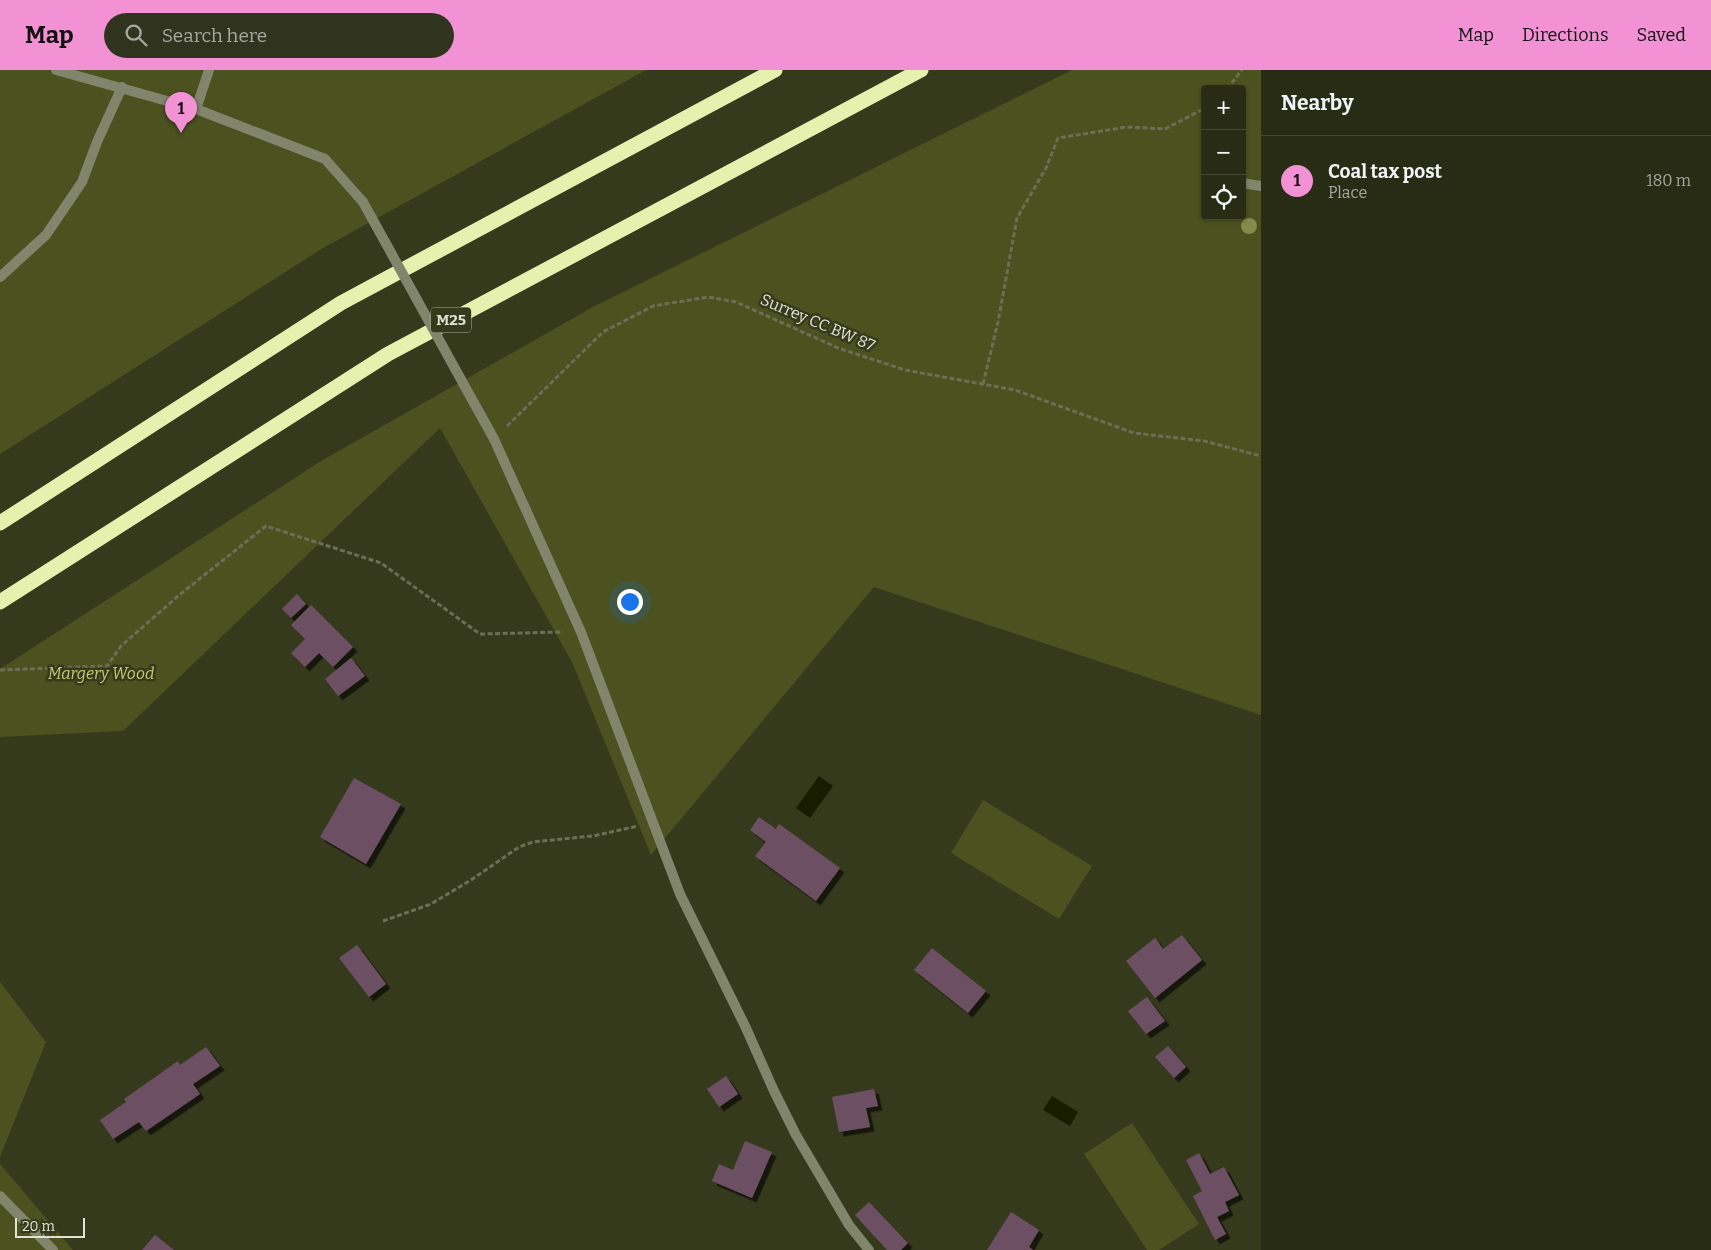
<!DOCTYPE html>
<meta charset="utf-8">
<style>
:root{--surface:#282c15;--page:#30341e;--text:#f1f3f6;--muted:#a5a7a0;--line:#444834;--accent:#f391d5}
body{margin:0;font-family:Bitter,serif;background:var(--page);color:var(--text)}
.controls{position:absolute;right:15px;top:15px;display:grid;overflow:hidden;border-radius:5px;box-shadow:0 1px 4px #0004}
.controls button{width:45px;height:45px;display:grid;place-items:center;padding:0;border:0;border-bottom:1px solid var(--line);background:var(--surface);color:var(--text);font:25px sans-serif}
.scale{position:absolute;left:15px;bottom:12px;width:70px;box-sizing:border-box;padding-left:5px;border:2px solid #dfe3d1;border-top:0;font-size:14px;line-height:18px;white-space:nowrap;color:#dfe3d1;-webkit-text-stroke:4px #363a1c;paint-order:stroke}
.you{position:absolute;left:629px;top:531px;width:18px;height:18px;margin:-12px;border:4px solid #fff;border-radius:50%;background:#1a73e8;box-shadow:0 0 0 8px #1a73e833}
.badge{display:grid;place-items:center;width:32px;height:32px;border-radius:50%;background:var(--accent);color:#111;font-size:16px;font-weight:700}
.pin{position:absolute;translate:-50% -41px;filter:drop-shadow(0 1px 2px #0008)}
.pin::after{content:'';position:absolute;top:26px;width:18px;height:15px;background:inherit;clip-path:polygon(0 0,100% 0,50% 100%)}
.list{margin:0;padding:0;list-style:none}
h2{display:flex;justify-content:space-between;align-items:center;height:65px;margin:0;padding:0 20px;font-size:21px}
h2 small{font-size:16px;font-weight:400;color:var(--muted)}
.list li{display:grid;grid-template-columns:32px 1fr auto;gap:15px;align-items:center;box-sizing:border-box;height:90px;padding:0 20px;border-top:1px solid var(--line)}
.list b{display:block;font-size:19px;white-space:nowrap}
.list p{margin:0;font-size:16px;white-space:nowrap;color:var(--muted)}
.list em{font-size:16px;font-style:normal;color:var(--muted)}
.icon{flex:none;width:28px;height:28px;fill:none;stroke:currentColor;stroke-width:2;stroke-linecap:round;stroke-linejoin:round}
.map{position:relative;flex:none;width:1261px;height:1180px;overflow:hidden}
header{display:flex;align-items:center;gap:30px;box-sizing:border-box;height:70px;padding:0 25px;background:var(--accent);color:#111}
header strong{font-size:24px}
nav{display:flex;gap:28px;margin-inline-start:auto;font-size:18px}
.search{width:350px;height:45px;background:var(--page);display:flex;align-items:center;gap:12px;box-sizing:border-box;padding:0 18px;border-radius:28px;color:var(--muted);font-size:19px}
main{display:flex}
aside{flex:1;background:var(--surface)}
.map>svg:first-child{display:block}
.green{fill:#4b511f;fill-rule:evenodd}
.water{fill:#191d00}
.building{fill:#6d5064;filter:url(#shadow)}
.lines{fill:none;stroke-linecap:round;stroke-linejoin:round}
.path{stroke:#6b6f55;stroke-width:3;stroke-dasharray:5 2.5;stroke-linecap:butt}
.service{stroke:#80856b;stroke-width:10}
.minor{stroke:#80856b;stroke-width:10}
.motorway{stroke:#e6f1b0;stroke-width:15}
.service-bridge{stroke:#80856b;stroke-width:10}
.tree{fill:#828a4c}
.labels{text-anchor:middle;stroke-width:5;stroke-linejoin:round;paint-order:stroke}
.shield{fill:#363a1c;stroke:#acb09b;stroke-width:1}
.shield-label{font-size:15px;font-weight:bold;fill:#dfe3d1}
.street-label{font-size:16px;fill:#dfe3d1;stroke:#363a1c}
.park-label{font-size:16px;font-style:italic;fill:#c0cc73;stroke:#363a1c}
</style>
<header>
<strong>Map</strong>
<div class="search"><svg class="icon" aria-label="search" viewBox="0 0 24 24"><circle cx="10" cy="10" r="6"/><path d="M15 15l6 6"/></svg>Search here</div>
<nav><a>Map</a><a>Directions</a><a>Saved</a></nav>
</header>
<main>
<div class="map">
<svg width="1261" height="1180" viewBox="0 0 1261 1180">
<defs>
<filter id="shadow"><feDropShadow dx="4.5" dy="4.5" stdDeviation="0" flood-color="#0009"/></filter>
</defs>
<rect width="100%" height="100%" fill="#363a1c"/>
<g class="green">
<polygon points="0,0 646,0 323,178 0,384"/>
<path d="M1072 0H1261V645L874 517 651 785 572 592 440 358 123 661 0 667V599L321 391 593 237ZM1205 19H1242V146H1205Z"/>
<polygon points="983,730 1092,796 1059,849 951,783"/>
<polygon points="0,912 46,972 0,1087"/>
<polygon points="1132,1053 1199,1154 1159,1180 1147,1180 1084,1084"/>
<polygon points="0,1094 73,1180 0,1180"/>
</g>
<g class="water">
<polygon points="819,706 833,716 810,748 796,738"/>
<polygon points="1052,1026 1078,1042 1070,1056 1043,1040"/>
</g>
<g class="building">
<polygon points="297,524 306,534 291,548 282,539"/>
<polygon points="311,535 353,577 333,597 319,583 305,597 291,583 305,569 291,555"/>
<polygon points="351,588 365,606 338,626 325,609"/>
<polygon points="354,708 401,734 366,794 320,767"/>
<polygon points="759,747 776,759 779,754 840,798 816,831 755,786 766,772 750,760"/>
<polygon points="1182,865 1202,890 1155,928 1126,891 1155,868 1163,879"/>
<polygon points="357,875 386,914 369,927 339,888"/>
<polygon points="932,878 986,921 968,943 914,900"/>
<polygon points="1147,927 1165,951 1146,964 1128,941"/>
<polygon points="1168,976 1186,997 1174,1008 1155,987"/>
<polygon points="206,977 220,996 193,1014 200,1024 146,1061 139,1052 113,1069 100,1050 126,1032 124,1029 178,991 180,995"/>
<polygon points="726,1006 738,1024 719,1037 707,1019"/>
<polygon points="874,1019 878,1036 866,1038 870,1057 839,1062 832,1027"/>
<polygon points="745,1071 772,1082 752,1128 712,1111 719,1094 733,1100"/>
<polygon points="1199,1083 1210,1104 1224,1097 1239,1125 1225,1132 1229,1141 1217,1147 1226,1164 1215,1170 1193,1126 1202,1121 1186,1090"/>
<polygon points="869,1132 908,1173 901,1180 887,1180 855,1145"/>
<polygon points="1011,1142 1039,1160 1029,1177 1033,1180 987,1180"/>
<polygon points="155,1165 174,1180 142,1180"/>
</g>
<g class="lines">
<g class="path">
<polyline points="1227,19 1242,0"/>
<polyline points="983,314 998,252 1017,148 1046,98 1058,68 1127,57 1165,59 1205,38"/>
<polyline points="507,356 603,262 653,236 708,227 736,232 838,278 905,300 1015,320 1134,363 1204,371 1261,386"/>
<polyline points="0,600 107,596 121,576 178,526 266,456 381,493 480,564 563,562"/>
<polyline points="383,851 431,834 471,810 519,777 533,772 593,766 638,756"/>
</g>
<g class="service">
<polyline points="56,0 196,39 325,89 363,132"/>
<polyline points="196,39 209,0"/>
<polyline points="1242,113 1261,116"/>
<polyline points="0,207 46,165 82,112 97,72 122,17"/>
<polyline points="474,333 494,369 581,562 680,824 746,958 774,1021 796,1065 849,1155 869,1180"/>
</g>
<polyline class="minor" points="0,1126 53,1180"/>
<g class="motorway">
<polyline points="0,453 341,233 775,0"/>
<polyline points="0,532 388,284 921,0"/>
</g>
<polyline class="service-bridge" points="363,132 474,333"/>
</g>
<circle class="tree" cx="1249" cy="156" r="8"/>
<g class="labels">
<rect class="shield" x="431" y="237.5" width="40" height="25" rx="4"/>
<g class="shield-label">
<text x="451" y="255">M25</text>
</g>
<g class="street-label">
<text transform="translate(818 252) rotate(23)" y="6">Surrey CC BW 87</text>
</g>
<g class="park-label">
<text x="101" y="609">Margery Wood</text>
</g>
</g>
</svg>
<div class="controls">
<button>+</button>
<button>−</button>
<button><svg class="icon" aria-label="locate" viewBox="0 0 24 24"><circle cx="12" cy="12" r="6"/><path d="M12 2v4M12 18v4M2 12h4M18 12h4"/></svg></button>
</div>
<div class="scale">20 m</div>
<div class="you"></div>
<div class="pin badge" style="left:181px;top:63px">1</div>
</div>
<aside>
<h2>Nearby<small></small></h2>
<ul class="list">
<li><span class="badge">1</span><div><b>Coal tax post</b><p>Place</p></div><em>180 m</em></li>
</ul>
</aside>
</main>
